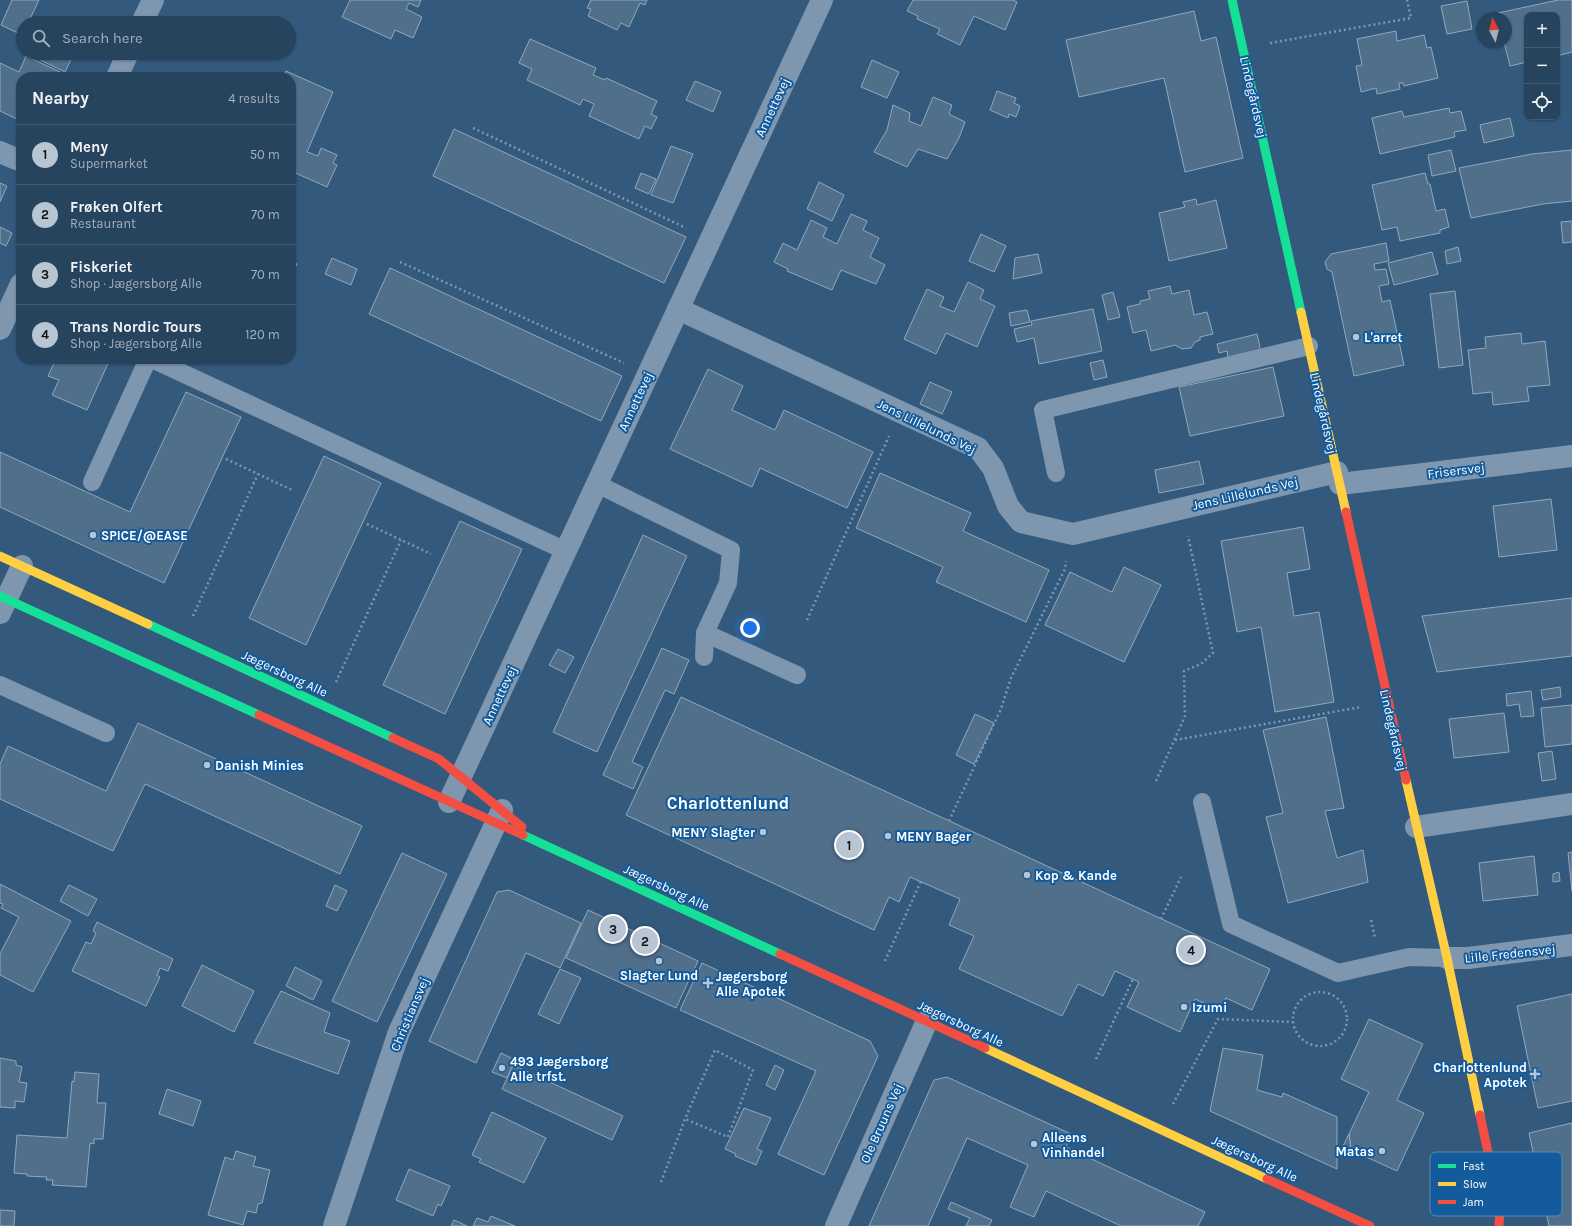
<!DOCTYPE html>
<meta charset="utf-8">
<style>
:root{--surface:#26445e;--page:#2e4b64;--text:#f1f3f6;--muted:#a4b0bc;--line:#425c73;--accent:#b8c5d2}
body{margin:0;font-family:Karla,sans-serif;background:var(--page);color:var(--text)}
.controls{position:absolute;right:12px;top:12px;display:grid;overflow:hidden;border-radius:8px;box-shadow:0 1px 3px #0004}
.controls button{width:36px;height:36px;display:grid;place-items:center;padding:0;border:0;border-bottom:1px solid var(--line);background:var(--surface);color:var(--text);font:20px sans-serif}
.compass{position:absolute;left:1476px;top:12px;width:36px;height:36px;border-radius:50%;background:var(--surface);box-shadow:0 1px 3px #0004;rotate:353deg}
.you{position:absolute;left:750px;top:628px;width:14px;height:14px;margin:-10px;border:3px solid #fff;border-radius:50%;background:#1a73e8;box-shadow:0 0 0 6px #1a73e833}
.badge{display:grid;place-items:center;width:26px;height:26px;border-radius:50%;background:var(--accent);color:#111;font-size:13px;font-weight:700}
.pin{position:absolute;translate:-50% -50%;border:2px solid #fff;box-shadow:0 1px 4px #0006}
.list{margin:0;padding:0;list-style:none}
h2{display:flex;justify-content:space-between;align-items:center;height:52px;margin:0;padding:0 16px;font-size:17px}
h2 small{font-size:13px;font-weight:400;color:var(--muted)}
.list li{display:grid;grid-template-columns:26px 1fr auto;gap:12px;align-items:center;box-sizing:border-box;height:60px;padding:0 16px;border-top:1px solid var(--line)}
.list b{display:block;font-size:15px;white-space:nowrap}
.list p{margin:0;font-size:13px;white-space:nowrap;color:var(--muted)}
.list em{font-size:13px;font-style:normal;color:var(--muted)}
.icon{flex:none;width:22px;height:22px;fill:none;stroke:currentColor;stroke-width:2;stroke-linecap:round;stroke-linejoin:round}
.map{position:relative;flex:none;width:1572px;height:1226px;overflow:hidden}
.search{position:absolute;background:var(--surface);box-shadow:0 1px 3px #0004;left:16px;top:16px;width:280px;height:44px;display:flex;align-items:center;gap:10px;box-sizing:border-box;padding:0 14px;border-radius:22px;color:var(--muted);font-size:15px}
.panel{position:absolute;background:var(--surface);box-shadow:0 1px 3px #0004;left:16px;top:72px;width:280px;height:292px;border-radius:16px}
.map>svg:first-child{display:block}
.building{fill:#506f8b;stroke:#92a8bc}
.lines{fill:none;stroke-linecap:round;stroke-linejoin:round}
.path{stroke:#7e96ae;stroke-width:2.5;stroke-dasharray:2 3;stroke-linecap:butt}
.lane{stroke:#7e96ae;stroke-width:18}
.street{stroke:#7e96ae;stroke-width:22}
.fast{stroke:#16e098;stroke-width:9}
.slow{stroke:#ffcf43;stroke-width:9}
.jam{stroke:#f24e42;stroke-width:9}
.poi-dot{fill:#b8c5d2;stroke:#145b9c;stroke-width:1.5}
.labels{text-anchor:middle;stroke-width:4;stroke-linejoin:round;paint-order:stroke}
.street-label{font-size:13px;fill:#fff;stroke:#145b9c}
.poi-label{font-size:13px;font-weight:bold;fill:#fff;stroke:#145b9c;text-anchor:start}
.district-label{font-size:17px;font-weight:bold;fill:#fff;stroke:#145b9c}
.key{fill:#145b9c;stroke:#5a8cba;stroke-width:1}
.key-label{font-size:11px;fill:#fff}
</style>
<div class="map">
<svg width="1572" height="1226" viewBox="0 0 1572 1226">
<rect width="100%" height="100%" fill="#335a7d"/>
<g class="building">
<polygon points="12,0 39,0 28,23 23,23 22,35 1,25"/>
<polygon points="350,0 421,0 418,7 409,3 406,9 422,17 413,38 395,30 391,39 342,17"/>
<polygon points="591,0 647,0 645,5 640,3 629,27 621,23 617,30 588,16 591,9 587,8"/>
<polygon points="913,0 1013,0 1017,2 1005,30 974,16 960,45 937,34 940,29 917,19 918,16 907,11"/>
<polygon points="1558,0 1572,0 1572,52 1557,56 1557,15 1527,15 1527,62 1510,66 1504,42 1506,42 1506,18 1499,18 1498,13"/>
<polygon points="1467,1 1472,29 1447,34 1441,6"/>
<polygon points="1194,11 1201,41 1216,37 1243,158 1185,172 1164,78 1079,97 1066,40"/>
<polygon points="1396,31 1397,41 1424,35 1427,48 1431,47 1438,78 1404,86 1403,83 1399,83 1400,89 1377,94 1376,88 1361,92 1356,66 1362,65 1357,39"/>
<polygon points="530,39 596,68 593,75 605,80 606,78 657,101 651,114 657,117 651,129 645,126 639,139 589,116 594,104 583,99 580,105 527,80 532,69 519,63"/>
<polygon points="31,53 74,53 65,72 30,55"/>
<polygon points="26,56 62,73 60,77 21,77 21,121 0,111 0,63 19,72"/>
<polygon points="872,60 899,72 887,98 861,87"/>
<polygon points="286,71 333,92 307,152 318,156 321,148 337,155 333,163 337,165 327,187 291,171 291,77 284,77"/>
<polygon points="695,81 721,92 713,112 686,100"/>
<polygon points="997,91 1016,98 1014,103 1020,106 1016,117 1009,114 1008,118 990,110"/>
<polygon points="933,97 952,105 949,114 965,122 959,138 947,159 918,149 907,167 874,152 887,130 893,105 910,113 909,121 921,126"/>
<polygon points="1449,108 1450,113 1461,111 1466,130 1454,132 1455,137 1380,154 1372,118 1402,111 1404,117"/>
<polygon points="1510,118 1514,136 1484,143 1480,125"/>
<polygon points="454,129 686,237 664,283 433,176"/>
<polygon points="671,146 693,154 673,203 651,195"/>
<polygon points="1451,150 1456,171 1432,176 1428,155"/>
<polygon points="1572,150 1572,201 1543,204 1471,218 1459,168 1532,154"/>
<polygon points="641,173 656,179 649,194 635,188"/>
<polygon points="1425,173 1428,184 1430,184 1436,211 1445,209 1449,227 1440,230 1440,233 1400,241 1397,227 1382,230 1372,185"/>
<polygon points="819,182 844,195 832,221 807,209"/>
<polygon points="0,183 7,186 0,202"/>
<polygon points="1196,199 1197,205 1216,200 1227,248 1169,261 1159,213 1185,207 1183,202"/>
<polygon points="851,214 867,221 863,230 879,238 870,257 885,265 876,284 841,270 832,290 787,271 788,269 774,262 783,243 797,250 811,220 827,228 823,237 837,244"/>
<polygon points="1572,221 1572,242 1563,243 1561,222"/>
<polygon points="0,227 12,233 6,246 0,243"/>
<polygon points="981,234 1006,246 994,272 969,261"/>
<polygon points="1386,243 1389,261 1374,264 1375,270 1386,269 1389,284 1379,286 1382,302 1390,300 1404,365 1354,376 1332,272 1327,269 1325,262 1331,254"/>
<polygon points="1458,247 1461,261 1447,264 1445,251"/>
<polygon points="1432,252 1438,274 1394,285 1388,263"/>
<polygon points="1038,254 1042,273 1013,279 1015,258"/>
<polygon points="332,258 357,269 351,285 325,274"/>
<polygon points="291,261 297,264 291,276"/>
<polygon points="390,268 622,376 601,421 369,314"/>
<polygon points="968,282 984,290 980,299 995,306 977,347 946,333 936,354 904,339 927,289 944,297 940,306 954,312"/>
<polygon points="1170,286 1172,294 1189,290 1194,315 1207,312 1213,334 1200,337 1200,340 1195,342 1191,348 1182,349 1175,345 1151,351 1146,330 1133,333 1127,307 1140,304 1140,301 1150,299 1148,291"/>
<polygon points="1455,291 1463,365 1439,368 1430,294"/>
<polygon points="1113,292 1120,317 1108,320 1102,295"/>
<polygon points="1093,309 1102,351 1039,364 1034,338 1017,342 1014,329 1032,325 1031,321"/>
<polygon points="1027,310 1030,322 1011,326 1009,313"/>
<polygon points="1521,333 1522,344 1545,341 1550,385 1527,387 1529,401 1493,405 1492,392 1473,394 1468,350 1486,348 1485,337"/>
<polygon points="1257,334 1261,352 1228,358 1227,351 1219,353 1217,344"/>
<polygon points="56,359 110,359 87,410 52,395 59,380 48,376"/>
<polygon points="1103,360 1107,377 1094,380 1090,363"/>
<polygon points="1273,367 1284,416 1190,436 1179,387"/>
<polygon points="708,369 743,386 732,410 775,430 784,410 873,452 847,508 760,468 752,487 670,449"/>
<polygon points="930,382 952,392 942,414 920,404"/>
<polygon points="186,392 241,417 164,583 0,507 0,452 130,512"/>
<polygon points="324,456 381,483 306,645 249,618"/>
<polygon points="1199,461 1204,484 1159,493 1155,470"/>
<polygon points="880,473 971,513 963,531 1049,570 1026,622 936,582 943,567 856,528"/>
<polygon points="1551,499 1557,550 1499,557 1493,506"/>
<polygon points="460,521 522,549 445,714 383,685"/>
<polygon points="1303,527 1310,569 1287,573 1294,616 1319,612 1334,702 1275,712 1261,627 1237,632 1221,541"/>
<polygon points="643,535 687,556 597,752 553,732"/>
<polygon points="1124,567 1161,585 1124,662 1045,625 1070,572 1112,592"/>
<polygon points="1572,598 1572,656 1437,672 1422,616"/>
<polygon points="662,648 689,660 674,694 665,690 632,762 643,767 633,789 603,775"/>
<polygon points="558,649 574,657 565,673 549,665"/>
<polygon points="1560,687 1561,697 1543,700 1541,690"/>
<polygon points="1531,691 1534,716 1521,717 1519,704 1507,706 1506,694"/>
<polygon points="681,697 1270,969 1252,1010 1226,998 1221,1011 1195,999 1180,1032 1127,1007 1139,982 1115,971 1103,996 1078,984 1062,1016 959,969 974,936 949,925 960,899 910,877 899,902 889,897 874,930 626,815"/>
<polygon points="1572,705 1572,744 1545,747 1541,708"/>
<polygon points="1504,713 1509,752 1454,758 1449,719"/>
<polygon points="975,714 994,723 974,764 956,755"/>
<polygon points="1326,717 1344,808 1325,811 1337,858 1363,850 1368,882 1288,903 1266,817 1283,813 1263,730"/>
<polygon points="138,723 362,826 340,874 145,784 113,851 0,799 0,764 8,746 106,791"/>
<polygon points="1552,751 1556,779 1542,781 1538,753"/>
<polygon points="1572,852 1572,891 1568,853"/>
<polygon points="402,853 447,874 377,1022 332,1001"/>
<polygon points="1534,856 1538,895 1483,901 1479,863"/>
<polygon points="1559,872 1560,881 1553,882 1553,874"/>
<polygon points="0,884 71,921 33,992 0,975 0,954 19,917 1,908 3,904 0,903"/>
<polygon points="69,885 97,899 88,916 60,901"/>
<polygon points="335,885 347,891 337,911 326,906"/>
<polygon points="509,890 581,923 560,968 526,953 476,1063 429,1041 497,892"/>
<polygon points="588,910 698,961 676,1008 566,958"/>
<polygon points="97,922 173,959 168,971 160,968 157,975 160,977 146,1006 72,971 86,942 91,944 96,933 93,931"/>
<polygon points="702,963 870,1041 878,1056 824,1175 778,1154 816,1071 680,1010"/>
<polygon points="202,965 254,991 234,1032 182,1006"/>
<polygon points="295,967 322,981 313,1000 286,986"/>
<polygon points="560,969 581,978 559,1024 538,1014"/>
<polygon points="281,991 330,1013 324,1032 350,1041 338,1074 254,1043"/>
<polygon points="1572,994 1572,1101 1538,1108 1517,1006"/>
<polygon points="1369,1019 1423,1044 1397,1100 1424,1113 1397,1171 1351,1150 1349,1134 1369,1092 1341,1079"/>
<polygon points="1223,1048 1263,1055 1257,1090 1282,1097 1283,1093 1337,1117 1337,1169 1210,1111"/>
<polygon points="501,1053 515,1060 507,1078 492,1072"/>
<polygon points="0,1058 16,1061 16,1065 22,1067 19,1082 27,1083 24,1102 15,1101 15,1108 0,1107"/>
<polygon points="513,1065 623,1116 612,1140 502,1089"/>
<polygon points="775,1065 784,1070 775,1090 766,1085"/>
<polygon points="75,1072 99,1074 97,1103 106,1103 103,1139 94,1139 94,1144 90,1143 86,1187 52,1185 53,1180 46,1180 47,1177 27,1176 27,1174 14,1173 17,1135 67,1138 72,1081 74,1082"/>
<polygon points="947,1077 1071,1134 1066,1147 1205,1212 1198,1226 1121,1226 1046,1191 1034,1217 1010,1207 1028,1165 967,1138 928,1226 869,1226 934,1080"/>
<polygon points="167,1089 201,1101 193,1126 159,1114"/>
<polygon points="744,1108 771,1118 757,1149 762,1151 756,1165 735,1156 736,1154 725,1149"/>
<polygon points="492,1112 546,1138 524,1183 479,1162 481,1159 472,1155"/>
<polygon points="1572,1123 1572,1226 1549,1226 1529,1133"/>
<polygon points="1349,1134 1351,1150 1343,1146"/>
<polygon points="236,1151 256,1157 253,1166 270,1170 262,1203 258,1204 256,1213 247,1211 243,1225 208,1215 225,1157 233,1160"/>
<polygon points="409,1169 450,1186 441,1206 438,1204 433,1216 396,1200"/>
<polygon points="951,1202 992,1220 989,1226 966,1226 970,1218 948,1209"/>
<polygon points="0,1210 15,1211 14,1226 0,1226"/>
<polygon points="491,1216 515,1226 473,1226 477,1218 488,1222"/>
<polygon points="454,1220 467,1226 451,1226"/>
</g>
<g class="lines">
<g class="path">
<polyline points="1270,43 1411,18 1407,0"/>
<polyline points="473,128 686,228"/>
<polyline points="400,262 624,363"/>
<polyline points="226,459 292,490"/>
<polyline points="367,524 431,554"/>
<polyline points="193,616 258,474"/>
<polyline points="807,620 889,436"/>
<polyline points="336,682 401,540"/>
<polyline points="1175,740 1361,707"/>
<polyline points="1156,781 1185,716 1184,671 1201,664 1213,653 1188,536"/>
<polyline points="949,821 1001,709 1011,678 1065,569 1066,561"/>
<polyline points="1161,919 1181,877"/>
<polyline points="1371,920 1375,938"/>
<polyline points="885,961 921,881"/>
<circle cx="1320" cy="1019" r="27"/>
<polyline points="1096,1059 1133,979"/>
<polyline points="1173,1104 1218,1019 1293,1022"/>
<polyline points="661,1182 685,1119 715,1050 753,1070 728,1137 685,1119"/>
</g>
<g class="lane">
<polyline points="152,359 566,551"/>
<polyline points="1056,473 1043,410 1309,346"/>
<polyline points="92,482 148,359"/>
<polyline points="597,484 731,550 728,583 705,633 704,657"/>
<polyline points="705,633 797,675"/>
<polyline points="0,685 106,733"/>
<polyline points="1202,802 1231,924 1338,973 1409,957 1447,958"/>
</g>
<g class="street">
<polyline points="142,23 153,0"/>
<polyline points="117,77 128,53"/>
<polyline points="0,152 21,161"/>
<polyline points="678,309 978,448 993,468 1008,506 1021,522 1073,534 1337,472"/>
<polyline points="0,329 21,284"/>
<polyline points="1340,484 1572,456"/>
<polyline points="0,613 22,566"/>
<polyline points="449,802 822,0"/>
<polyline points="1416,827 1572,804"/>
<polyline points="1447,958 1468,958 1572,945"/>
<polyline points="334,1226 399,1032 502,810"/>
<polyline points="836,1226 927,1021"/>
</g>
<g class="fast">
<polyline points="1232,0 1301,312"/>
<polyline points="0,596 259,715"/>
<polyline points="148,624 393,738"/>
<polyline points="523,835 780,954"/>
</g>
<g class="slow">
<polyline points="1301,312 1346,512"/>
<polyline points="0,556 148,624"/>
<polyline points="1406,780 1447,958 1480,1115"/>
<polyline points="985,1048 1267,1179"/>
</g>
<g class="jam">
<polyline points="1346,512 1406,780"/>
<polyline points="259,715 523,835"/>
<polyline points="393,738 439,759 522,827"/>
<polyline points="780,954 985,1048"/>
<polyline points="1480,1115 1500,1208 1499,1226"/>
<polyline points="1267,1179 1370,1226"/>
</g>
</g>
<g class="poi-dot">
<circle cx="1356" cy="337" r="4"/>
<circle cx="93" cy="535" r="4"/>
<circle cx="207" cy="765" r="4"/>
<circle cx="763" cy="832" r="4"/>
<circle cx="888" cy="836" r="4"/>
<circle cx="1027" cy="875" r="4"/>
<circle cx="659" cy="961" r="4"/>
<path d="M706 977h4v4h4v4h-4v4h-4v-4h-4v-4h4z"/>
<circle cx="1184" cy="1007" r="4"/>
<circle cx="502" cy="1068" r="4"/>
<path d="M1533 1068h4v4h4v4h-4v4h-4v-4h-4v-4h4z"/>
<circle cx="1034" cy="1144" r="4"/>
<circle cx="1382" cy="1151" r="4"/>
</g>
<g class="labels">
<g class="street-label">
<text transform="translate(1254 97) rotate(77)" y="5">Lindegårdsvej</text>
<text transform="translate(772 107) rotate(-65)" y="5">Annettevej</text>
<text transform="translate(635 401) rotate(-65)" y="5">Annettevej</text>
<text transform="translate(1324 413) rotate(77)" y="5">Lindegårdsvej</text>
<text transform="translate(927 426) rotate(26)" y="5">Jens Lillelunds Vej</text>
<text transform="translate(1456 470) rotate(-7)" y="5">Frisersvej</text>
<text transform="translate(1245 493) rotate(-13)" y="5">Jens Lillelunds Vej</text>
<text transform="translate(285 673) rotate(25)" y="5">Jægersborg Alle</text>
<text transform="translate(499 695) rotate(-65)" y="5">Annettevej</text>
<text transform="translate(1394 730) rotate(77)" y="5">Lindegårdsvej</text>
<text transform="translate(667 887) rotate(25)" y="5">Jægersborg Alle</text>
<text transform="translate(1510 953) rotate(-6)" y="5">Lille Fredensvej</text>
<text transform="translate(409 1014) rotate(-67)" y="5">Christiansvej</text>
<text transform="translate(961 1023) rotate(25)" y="5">Jægersborg Alle</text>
<text transform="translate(881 1123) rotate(-66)" y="5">Ole Bruuns Vej</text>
<text transform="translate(1255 1158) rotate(25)" y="5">Jægersborg Alle</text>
</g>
<g class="poi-label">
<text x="1364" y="342">L'arret</text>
<text x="101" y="540">SPICE/@EASE</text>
<text x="215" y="770">Danish Minies</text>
<text x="755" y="837" text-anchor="end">MENY Slagter</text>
<text x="896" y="841">MENY Bager</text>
<text x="1035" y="880">Kop &amp; Kande</text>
<text x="659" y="980" text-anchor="middle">Slagter Lund</text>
<text x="716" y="981">Jægersborg<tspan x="716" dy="15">Alle Apotek</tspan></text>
<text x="1192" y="1012">Izumi</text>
<text x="510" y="1066">493 Jægersborg<tspan x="510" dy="15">Alle trfst.</tspan></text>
<text x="1527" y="1072" text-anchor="end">Charlottenlund<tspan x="1527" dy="15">Apotek</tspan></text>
<text x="1042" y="1142">Alleens<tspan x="1042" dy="15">Vinhandel</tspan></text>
<text x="1374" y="1156" text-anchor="end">Matas</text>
</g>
<g class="district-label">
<text x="728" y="809">Charlottenlund</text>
</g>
</g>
<rect x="1430" y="1152" width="132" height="64" rx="6" class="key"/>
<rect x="1438" y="1164" width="18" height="4" fill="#16e098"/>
<rect x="1438" y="1182" width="18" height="4" fill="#ffcf43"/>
<rect x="1438" y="1200" width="18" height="4" fill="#f24e42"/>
<g class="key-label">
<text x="1463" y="1170">Fast</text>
<text x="1463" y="1188">Slow</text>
<text x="1463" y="1206">Jam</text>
</g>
</svg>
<div class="controls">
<button>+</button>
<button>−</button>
<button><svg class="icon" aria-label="locate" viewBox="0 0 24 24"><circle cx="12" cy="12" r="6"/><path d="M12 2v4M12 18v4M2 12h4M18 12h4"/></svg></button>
</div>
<svg class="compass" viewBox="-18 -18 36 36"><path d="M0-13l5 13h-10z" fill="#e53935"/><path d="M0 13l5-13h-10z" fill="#a4b0bc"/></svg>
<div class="you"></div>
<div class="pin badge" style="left:849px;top:845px">1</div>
<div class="pin badge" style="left:645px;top:941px">2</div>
<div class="pin badge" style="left:613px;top:929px">3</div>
<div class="pin badge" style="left:1191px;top:950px">4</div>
<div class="search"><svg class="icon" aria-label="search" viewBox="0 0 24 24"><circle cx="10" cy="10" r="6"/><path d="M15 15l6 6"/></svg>Search here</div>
<section class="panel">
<h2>Nearby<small>4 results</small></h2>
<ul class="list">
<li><span class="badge">1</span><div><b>Meny</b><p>Supermarket</p></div><em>50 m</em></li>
<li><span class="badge">2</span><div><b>Frøken Olfert</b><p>Restaurant</p></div><em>70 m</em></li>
<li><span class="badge">3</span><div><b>Fiskeriet</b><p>Shop · Jægersborg Alle</p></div><em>70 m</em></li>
<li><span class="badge">4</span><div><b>Trans Nordic Tours</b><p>Shop · Jægersborg Alle</p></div><em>120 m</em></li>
</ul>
</section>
</div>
